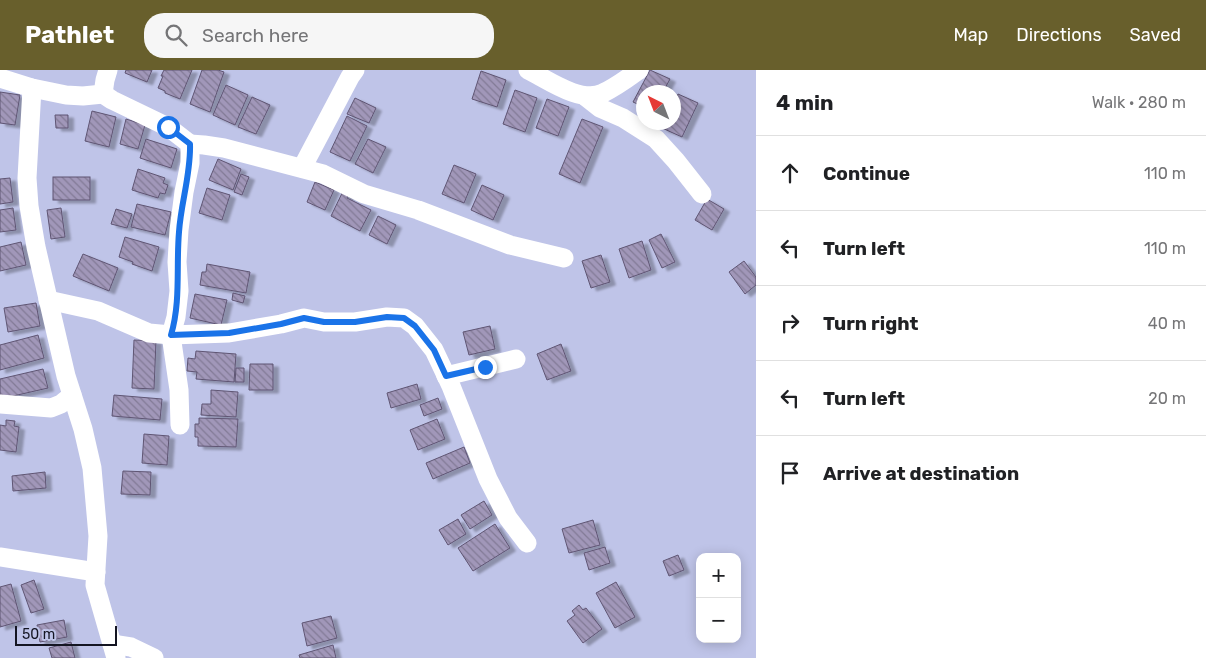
<!DOCTYPE html>
<meta charset="utf-8">
<style>
:root{--surface:#fff;--page:#f6f6f6;--text:#202124;--muted:#757577;--line:#e0e0e0;--accent:#685f2c}
body{margin:0;font-family:Rubik,sans-serif;background:var(--page);color:var(--text)}
.controls{position:absolute;right:15px;bottom:15px;display:grid;overflow:hidden;border-radius:10px;box-shadow:0 2px 12px #0003}
.controls button{width:45px;height:45px;display:grid;place-items:center;padding:0;border:0;border-bottom:1px solid var(--line);background:var(--surface);color:var(--text);font:25px sans-serif}
.compass{position:absolute;left:636px;top:15px;width:45px;height:45px;border-radius:50%;background:var(--surface);box-shadow:0 2px 12px #0003;rotate:318deg}
.scale{position:absolute;left:15px;bottom:12px;width:102px;box-sizing:border-box;padding-left:5px;border:2px solid #141522;border-top:0;font-size:14px;line-height:18px;white-space:nowrap;color:#141522;-webkit-text-stroke:4px #bfc4e8;paint-order:stroke}
.stop{position:absolute;width:15px;height:15px;margin:-11px;border:4px solid #1a73e8;border-radius:50%;background:#fff}
.stop.end{background:#1a73e8;border-color:#fff;box-shadow:0 1px 5px #0008}
.list{margin:0;padding:0;list-style:none}
h2{display:flex;justify-content:space-between;align-items:center;height:65px;margin:0;padding:0 20px;font-size:21px}
h2 small{font-size:16px;font-weight:400;color:var(--muted)}
.list li{display:grid;grid-template-columns:32px 1fr auto;gap:15px;align-items:center;box-sizing:border-box;height:75px;padding:0 20px;border-top:1px solid var(--line)}
.list b{display:block;font-size:19px;white-space:nowrap}
.list em{font-size:16px;font-style:normal;color:var(--muted)}
.icon{flex:none;width:28px;height:28px;fill:none;stroke:currentColor;stroke-width:2;stroke-linecap:round;stroke-linejoin:round}
.map{position:relative;flex:none;width:756px;height:588px;overflow:hidden}
header{display:flex;align-items:center;gap:30px;box-sizing:border-box;height:70px;padding:0 25px;background:var(--accent);color:#fff}
header strong{font-size:24px}
nav{display:flex;gap:28px;margin-inline-start:auto;font-size:18px}
.search{width:350px;height:45px;background:var(--page);display:flex;align-items:center;gap:12px;box-sizing:border-box;padding:0 18px;border-radius:20px;color:var(--muted);font-size:19px}
main{display:flex}
aside{flex:1;background:var(--surface)}
.map>svg:first-child{display:block}
.building{fill:url(#building-back-hatch);stroke:#5f5573;filter:url(#shadow)}
.lines{fill:none;stroke-linecap:round;stroke-linejoin:round}
.minor{stroke:#fff;stroke-width:19}
.route{stroke:#1a73e8;stroke-width:6}
</style>
<header>
<strong>Pathlet</strong>
<div class="search"><svg class="icon" aria-label="search" viewBox="0 0 24 24"><circle cx="10" cy="10" r="6"/><path d="M15 15l6 6"/></svg>Search here</div>
<nav><a>Map</a><a>Directions</a><a>Saved</a></nav>
</header>
<main>
<div class="map">
<svg width="756" height="588" viewBox="0 0 756 588">
<defs>
<pattern id="building-back-hatch" width="6" height="6" patternUnits="userSpaceOnUse" patternTransform="scale(1.25)"><rect width="6" height="6" fill="#a197b9"/><path d="M-1 5l2 2M0 0l6 6M5-1l2 2" fill="none" stroke="#827a96"/></pattern>
<filter id="shadow"><feDropShadow dx="5.5" dy="3" stdDeviation="1" flood-color="#0004"/></filter>
</defs>
<rect width="100%" height="100%" fill="#bfc4e8"/>
<g class="building">
<polygon points="126,0 152,0 147,12 125,3"/>
<polygon points="164,0 192,0 180,29 165,23 165,21 158,18 163,6 161,6"/>
<polygon points="202,0 218,0 224,2 210,42 190,34"/>
<polygon points="650,0 670,9 663,22 644,22 644,37 633,32"/>
<polygon points="481,1 506,10 497,37 472,29"/>
<polygon points="226,15 248,25 235,55 213,45"/>
<polygon points="515,20 537,28 525,62 503,54"/>
<polygon points="0,22 20,25 15,55 0,53"/>
<polygon points="678,24 698,33 682,67 662,58 664,52 674,52 674,33"/>
<polygon points="252,27 270,35 256,64 238,57"/>
<polygon points="355,28 376,38 369,53 347,44"/>
<polygon points="547,29 569,37 558,66 536,58"/>
<polygon points="92,41 116,47 109,77 85,71"/>
<polygon points="55,45 68,45 68,58 56,58"/>
<polygon points="347,46 367,56 350,91 330,82"/>
<polygon points="126,49 145,55 138,79 120,74"/>
<polygon points="582,49 603,57 580,113 559,104"/>
<polygon points="146,69 177,79 171,98 140,88"/>
<polygon points="368,69 386,77 373,103 355,94"/>
<polygon points="218,89 241,99 233,120 209,110"/>
<polygon points="454,95 476,104 464,133 442,124"/>
<polygon points="138,99 165,108 163,113 168,115 165,124 160,123 158,128 132,120"/>
<polygon points="241,104 249,107 242,125 234,122"/>
<rect x="53" y="107" width="37" height="23"/>
<polygon points="10,108 13,132 0,134 0,109"/>
<polygon points="315,112 334,120 325,140 307,132"/>
<polygon points="482,115 504,125 493,150 471,140"/>
<polygon points="345,117 350,121 347,128 371,140 360,161 331,146"/>
<polygon points="207,118 230,125 222,150 199,143"/>
<polygon points="707,129 724,139 712,160 695,150"/>
<polygon points="137,134 171,142 165,165 131,157"/>
<polygon points="13,138 16,160 0,162 0,140"/>
<polygon points="61,138 65,167 51,169 47,140"/>
<polygon points="116,139 132,144 127,158 111,154"/>
<polygon points="378,146 396,155 387,174 369,165"/>
<polygon points="661,164 675,192 662,198 649,170"/>
<polygon points="125,167 159,177 152,201 132,194 133,192 119,187"/>
<polygon points="642,171 651,200 629,208 619,179"/>
<polygon points="21,172 26,195 0,201 0,177"/>
<polygon points="83,184 118,198 109,221 73,206"/>
<polygon points="601,185 610,212 591,218 582,191"/>
<polygon points="744,191 756,207 756,215 745,224 729,202"/>
<polygon points="207,194 250,202 246,223 200,215 202,202 206,202"/>
<polygon points="233,223 245,226 243,233 232,230"/>
<polygon points="195,224 227,230 221,255 190,248"/>
<polygon points="36,233 40,256 8,262 4,238"/>
<polygon points="490,256 495,279 469,285 463,262"/>
<polygon points="38,265 44,288 0,300 0,275"/>
<polygon points="134,270 156,271 154,319 132,318"/>
<polygon points="561,274 571,301 547,310 537,284"/>
<polygon points="196,281 236,284 234,312 196,309 197,302 187,301 188,288 195,289"/>
<polygon points="250,294 273,294 273,320 249,320"/>
<polygon points="236,298 244,298 244,312 235,312"/>
<polygon points="43,299 48,318 0,329 0,309"/>
<polygon points="417,314 421,329 391,338 387,323"/>
<polygon points="211,320 238,322 236,347 201,345 202,334 211,334"/>
<polygon points="114,325 162,329 160,350 112,346"/>
<polygon points="438,328 442,339 424,346 420,335"/>
<polygon points="199,348 238,349 236,377 198,376 198,367 195,367 195,354 199,354"/>
<polygon points="437,349 445,369 418,380 410,360"/>
<polygon points="6,350 15,351 14,356 19,357 16,382 0,380 0,355 6,356"/>
<polygon points="144,364 169,366 167,395 142,393"/>
<polygon points="464,377 470,393 433,409 426,393"/>
<polygon points="123,401 151,402 150,425 121,424"/>
<polygon points="45,402 46,418 13,421 12,406"/>
<polygon points="484,431 492,445 470,459 461,445"/>
<polygon points="458,449 466,464 448,475 439,460"/>
<polygon points="593,450 600,475 569,483 562,459"/>
<polygon points="495,454 510,478 473,501 458,478"/>
<polygon points="605,477 610,493 589,500 584,483"/>
<polygon points="678,485 684,500 669,506 663,491"/>
<polygon points="34,510 44,539 31,543 21,515"/>
<polygon points="616,512 635,547 615,558 596,523"/>
<polygon points="11,514 21,551 0,557 0,517"/>
<polygon points="579,535 583,540 586,538 602,559 583,573 567,551 575,545 572,541"/>
<polygon points="331,546 337,568 307,576 302,553"/>
<polygon points="64,550 67,567 40,572 37,555"/>
<polygon points="71,572 75,588 52,588 49,578"/>
<polygon points="333,575 336,588 300,588 299,585"/>
</g>
<g class="lines">
<g class="minor">
<path d="M528 0C548 10 581 34 603 23 616 17 628 8 639 0"/>
<polyline points="0,8 32,18 66,25 83,26 103,24 105,10 108,0"/>
<polyline points="32,18 27,108 29,136 36,177 66,306 83,359 92,398 98,466 95,515 116,588"/>
<polyline points="103,24 112,30 168,57 190,74 190,93 184,122 179,160 177,192 179,221 176,247 171,265 179,320 180,355"/>
<polyline points="586,27 600,38 623,48 656,69 676,91 702,124"/>
<polyline points="190,74 204,75 224,78 323,104 364,124 418,140 510,175 564,188"/>
<polyline points="302,98 350,7 355,0"/>
<polyline points="48,230 98,241 149,263 171,265 229,263 281,254 304,248 324,252 355,252 387,247 404,248 415,256 434,280 451,316 488,409 508,448 527,473"/>
<polyline points="446,306 516,289"/>
<polyline points="0,334 51,338 61,334 72,325"/>
<polyline points="0,487 96,502"/>
<polyline points="112,574 131,577 154,588"/>
</g>
</g>
<g class="lines">
<path class="route" d="M168 57 190 74C191 104 181 132 179 162 176 197 181 231 171 265L229 263 281 254 304 248 324 252H355L387 247 404 248 415 256 434 280 446 306 485 297"/>
</g>
</svg>
<div class="controls">
<button>+</button>
<button>−</button>
</div>
<svg class="compass" viewBox="-18 -18 36 36"><path d="M0-13l5 13h-10z" fill="#e53935"/><path d="M0 13l5-13h-10z" fill="#757577"/></svg>
<div class="scale">50 m</div>
<div class="stop" style="left:168px;top:57px"></div>
<div class="stop end" style="left:485px;top:297px"></div>
</div>
<aside>
<h2>4 min<small>Walk · 280 m</small></h2>
<ul class="list">
<li><svg class="icon" aria-label="ahead" viewBox="0 0 24 24"><path d="M12 20V5M6 11l6-6 6 6"/></svg><div><b>Continue</b></div><em>110 m</em></li>
<li><svg class="icon" aria-label="left" viewBox="0 0 24 24"><path d="M17 20v-9H6M10 6l-5 5 5 5"/></svg><div><b>Turn left</b></div><em>110 m</em></li>
<li><svg class="icon" aria-label="right" viewBox="0 0 24 24"><path d="M7 20v-9h11M14 6l5 5-5 5"/></svg><div><b>Turn right</b></div><em>40 m</em></li>
<li><svg class="icon" aria-label="left" viewBox="0 0 24 24"><path d="M17 20v-9H6M10 6l-5 5 5 5"/></svg><div><b>Turn left</b></div><em>20 m</em></li>
<li><svg class="icon" aria-label="arrive" viewBox="0 0 24 24"><path d="M6 21V4h12l-3 4 3 4H6"/></svg><div><b>Arrive at destination</b></div></li>
</ul>
</aside>
</main>
